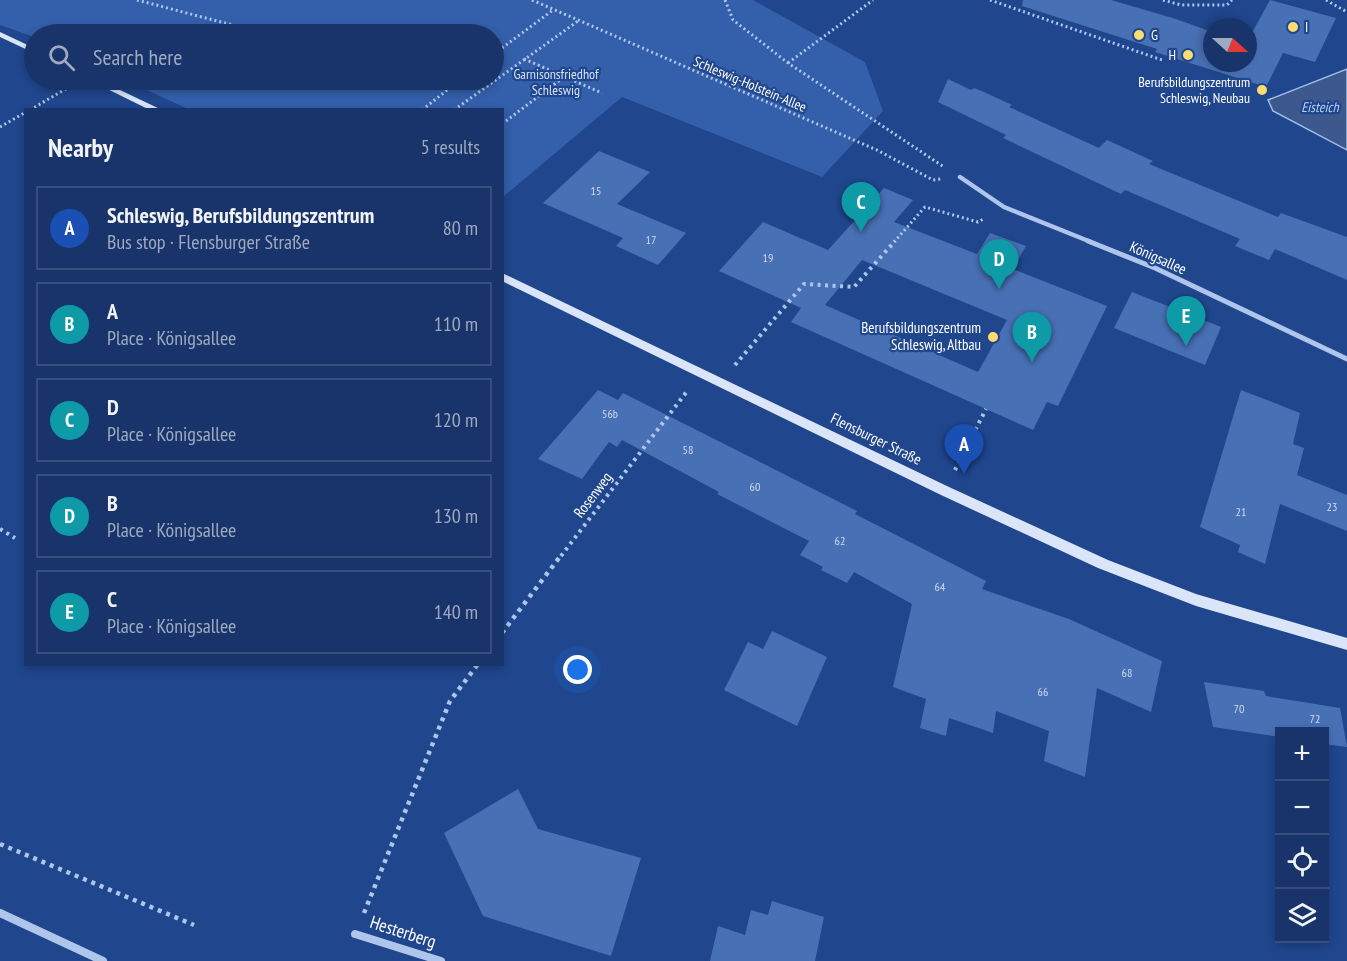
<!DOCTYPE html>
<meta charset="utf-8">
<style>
:root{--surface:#18346a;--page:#213c70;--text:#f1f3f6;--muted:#9faac1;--line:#364f7e;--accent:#90b9f0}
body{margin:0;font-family:"PT Sans Narrow",sans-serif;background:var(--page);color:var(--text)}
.controls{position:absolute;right:18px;bottom:18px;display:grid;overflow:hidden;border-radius:0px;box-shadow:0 3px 9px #0003}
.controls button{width:54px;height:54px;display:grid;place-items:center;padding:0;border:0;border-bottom:2px solid var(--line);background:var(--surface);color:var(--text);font:30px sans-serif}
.compass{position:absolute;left:1203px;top:18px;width:54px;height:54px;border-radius:50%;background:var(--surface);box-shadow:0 3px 9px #0003;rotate:111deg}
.you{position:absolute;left:578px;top:670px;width:21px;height:21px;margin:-15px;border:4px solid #fff;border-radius:50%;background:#1a73e8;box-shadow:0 0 0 9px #1a73e833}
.badge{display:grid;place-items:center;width:39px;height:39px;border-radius:50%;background:var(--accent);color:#fff;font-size:20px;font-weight:700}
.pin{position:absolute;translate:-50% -50px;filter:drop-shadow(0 2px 3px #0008)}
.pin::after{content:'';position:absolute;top:32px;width:21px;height:18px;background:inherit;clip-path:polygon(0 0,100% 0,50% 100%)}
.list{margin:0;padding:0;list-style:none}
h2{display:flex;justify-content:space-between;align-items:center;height:78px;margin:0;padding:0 24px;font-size:26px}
h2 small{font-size:20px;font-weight:400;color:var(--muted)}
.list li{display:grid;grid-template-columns:39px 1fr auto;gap:18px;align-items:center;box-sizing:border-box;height:84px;margin:0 12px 12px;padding:0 12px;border:2px solid var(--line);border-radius:0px}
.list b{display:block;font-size:22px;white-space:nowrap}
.list p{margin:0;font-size:20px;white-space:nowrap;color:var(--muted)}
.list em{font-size:20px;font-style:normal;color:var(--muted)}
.icon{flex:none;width:33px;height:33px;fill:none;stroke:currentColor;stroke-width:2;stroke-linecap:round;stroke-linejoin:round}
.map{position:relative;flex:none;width:1347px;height:961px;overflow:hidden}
.search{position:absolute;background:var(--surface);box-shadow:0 3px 9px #0003;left:24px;top:24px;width:480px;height:66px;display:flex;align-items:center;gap:15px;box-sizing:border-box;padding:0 21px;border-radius:33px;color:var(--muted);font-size:22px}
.panel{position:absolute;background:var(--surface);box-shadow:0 3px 9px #0003;left:24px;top:108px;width:480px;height:558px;border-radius:0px}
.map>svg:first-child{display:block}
.green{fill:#335fab}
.water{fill:#3d588c;stroke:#a1beee;stroke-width:1.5}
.building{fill:#4870b5;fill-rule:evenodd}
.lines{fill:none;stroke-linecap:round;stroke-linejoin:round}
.path-far2{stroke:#aec5ec;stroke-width:3;stroke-dasharray:2 3;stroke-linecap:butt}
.path-far1{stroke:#aec5ec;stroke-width:4;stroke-dasharray:3 4.5;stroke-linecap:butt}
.path{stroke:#aec5ec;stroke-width:4.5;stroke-dasharray:4 5;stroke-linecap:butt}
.street-far2{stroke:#aec5ec;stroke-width:4.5}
.street-far1{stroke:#aec5ec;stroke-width:5}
.street{stroke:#aec5ec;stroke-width:8}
.secondary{fill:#dae5f9;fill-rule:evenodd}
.poi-dot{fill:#fadd6e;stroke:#20468d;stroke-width:2}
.labels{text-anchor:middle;stroke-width:4.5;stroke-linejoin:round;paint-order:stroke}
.number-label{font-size:12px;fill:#d1dbec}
.far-poi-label{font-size:14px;fill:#fff;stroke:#20468d;text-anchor:start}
.far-park-label{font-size:14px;fill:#d3e1f9;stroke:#20468d}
.far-street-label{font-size:14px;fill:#fff;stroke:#20468d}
.far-water-label{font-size:14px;font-style:italic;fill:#bacff3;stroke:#20468d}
.street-label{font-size:15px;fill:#fff;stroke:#20468d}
.poi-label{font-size:15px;fill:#fff;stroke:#20468d;text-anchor:end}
.near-street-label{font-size:18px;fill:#fff;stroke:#20468d}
</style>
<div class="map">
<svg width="1347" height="961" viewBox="0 0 1347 961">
<rect width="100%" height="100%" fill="#20468d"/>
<polygon class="green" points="0,0 753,0 865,62 883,111 822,177 622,97 503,197 502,110 188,109 125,80 494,80 494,34 34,34 34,37 0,25"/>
<polygon class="water" points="1347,69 1347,150 1273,111 1268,100"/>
<g class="building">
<polygon points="1023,0 1111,0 1176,19 1212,32 1212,63 1248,63 1248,40 1270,0 1336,18 1315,62 1283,53 1266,87 1155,52 1157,49 1022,6"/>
<polygon points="948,79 971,90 974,88 984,92 1012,105 1009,107 1099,148 1107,140 1153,161 1149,164 1278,217 1281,213 1347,237 1347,280 1275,249 1269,260 1235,246 1240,239 1125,190 1121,194 1003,138 1006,135 938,102"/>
<polygon points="599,151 650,172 617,204 686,233 658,265 616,246 623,238 543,203"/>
<path d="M884 188 913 200 894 222 977 254 990 233 1026 246 1013 269 1107 306 1058 406 1047 402 1033 430 791 322 801 308 719 271 763 222 828 250ZM862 260 1007 320 978 372 825 305Z"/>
<polygon points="1132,292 1221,327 1205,365 1114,328"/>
<polygon points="598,390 618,400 623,393 857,511 855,514 986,581 982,589 1069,619 1162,661 1151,712 1097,688 1085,777 1044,761 1049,731 996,711 993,733 949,718 946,736 920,728 926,699 893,687 912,604 854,572 847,583 821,570 823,567 800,555 809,541 717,494 719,492 622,440 617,447 609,442 582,479 538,459"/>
<polygon points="1241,390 1300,413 1293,444 1304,448 1297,475 1347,495 1347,531 1280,504 1265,564 1238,552 1240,545 1200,527"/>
<polygon points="772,631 827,657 797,726 724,690 748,642 763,649"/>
<polygon points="1204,682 1264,691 1266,696 1340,708 1347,747 1324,744 1324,732 1280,732 1280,737 1213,727"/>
<polygon points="518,789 538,829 641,858 611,956 483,916 444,833"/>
<polygon points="772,901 824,917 815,961 710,961 718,926 745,935 751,910 768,915"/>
</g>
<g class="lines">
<g class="path-far2">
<polyline points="137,0 267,34"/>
<polyline points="532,0 877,150 933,180 941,179"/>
<polyline points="725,0 733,20 788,63 944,167"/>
<polyline points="990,0 1162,60"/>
<polyline points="1163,0 1181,5 1227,5 1232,0"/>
<polyline points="1326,0 1347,12"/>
<polyline points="494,54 553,10"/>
<polyline points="524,59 602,93"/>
<polyline points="788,63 873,0"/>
<polyline points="434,80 451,86"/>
<polyline points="30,110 74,84"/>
<polyline points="422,110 460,80"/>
<polyline points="454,110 578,21"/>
<polyline points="502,124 564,77"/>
<polyline points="0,127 26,112"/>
<polyline points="894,242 925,207 978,222 985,218"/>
</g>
<g class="path-far1">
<polyline points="735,365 804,284 854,287 895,241"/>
<polyline points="955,470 986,409"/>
<polyline points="0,529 15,538"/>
<polyline points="561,556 688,390"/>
</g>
<g class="path">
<polyline points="502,633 562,554"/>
<polyline points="0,844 194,925"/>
<polyline points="364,913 450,701 478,664"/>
</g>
<polyline class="street-far2" points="960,177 1004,207 1091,242"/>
<polyline class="street-far1" points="1088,241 1155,268 1347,359"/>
<g class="street">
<polyline points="0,913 103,961"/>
<polyline points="355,934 441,961"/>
</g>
<g class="secondary">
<polygon points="0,32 34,48 34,53 0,37"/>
<polygon points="89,80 99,80 162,110 150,110"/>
<polygon points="502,273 949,487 1108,560 1196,594 1347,638 1347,650 1196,606 1098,568 941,495 502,281"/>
</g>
</g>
<g class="poi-dot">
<circle cx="1293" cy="27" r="6"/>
<circle cx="1139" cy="35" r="6"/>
<circle cx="1188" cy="55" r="6"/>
<circle cx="1262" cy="90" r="6"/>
<circle cx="993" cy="337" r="6"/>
</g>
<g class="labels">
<g class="number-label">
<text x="596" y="195">15</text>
<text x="651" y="244">17</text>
<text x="768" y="262">19</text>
<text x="610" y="418">56b</text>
<text x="688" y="454">58</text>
<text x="755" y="491">60</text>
<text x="1332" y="511">23</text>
<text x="1241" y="516">21</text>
<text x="840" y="545">62</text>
<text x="940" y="591">64</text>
<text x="1127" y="677">68</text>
<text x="1043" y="696">66</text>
<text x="1239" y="713">70</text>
<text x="1315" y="723">72</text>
</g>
<g class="far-poi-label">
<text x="1305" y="32">I</text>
<text x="1151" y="40">G</text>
<text x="1176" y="60" text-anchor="end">H</text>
<text x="1250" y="87" text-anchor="end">Berufsbildungszentrum<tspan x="1250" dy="16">Schleswig, Neubau</tspan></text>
</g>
<g class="far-park-label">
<text x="556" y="79">Garnisonsfriedhof<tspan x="556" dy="16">Schleswig</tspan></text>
</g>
<g class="far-street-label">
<text transform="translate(750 84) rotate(23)" y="5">Schleswig-Holstein-Allee</text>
</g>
<g class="far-water-label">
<text x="1320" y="112">Eisteich</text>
</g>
<g class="street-label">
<text transform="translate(1158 258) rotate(24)" y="5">Königsallee</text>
<text transform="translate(876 439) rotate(26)" y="5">Flensburger Straße</text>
<text transform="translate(593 495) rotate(-53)" y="5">Rosenweg</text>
</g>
<g class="poi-label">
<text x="981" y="333">Berufsbildungszentrum<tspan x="981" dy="17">Schleswig, Altbau</tspan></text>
</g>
<g class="near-street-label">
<text transform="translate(403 932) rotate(18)" y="6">Hesterberg</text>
</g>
</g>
</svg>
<div class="controls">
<button>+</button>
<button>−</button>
<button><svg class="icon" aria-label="locate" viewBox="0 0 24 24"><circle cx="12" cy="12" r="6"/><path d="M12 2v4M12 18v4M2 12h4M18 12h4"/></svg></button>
<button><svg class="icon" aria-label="layers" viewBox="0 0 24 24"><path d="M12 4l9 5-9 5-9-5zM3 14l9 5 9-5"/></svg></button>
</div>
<svg class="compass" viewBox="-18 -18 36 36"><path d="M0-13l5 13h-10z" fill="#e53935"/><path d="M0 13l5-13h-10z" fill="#9faac1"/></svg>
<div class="you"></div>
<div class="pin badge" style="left:964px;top:474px;background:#1a4fb4">A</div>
<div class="pin badge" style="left:1032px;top:362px;background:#0f9aa8">B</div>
<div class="pin badge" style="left:861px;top:232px;background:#0f9aa8">C</div>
<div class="pin badge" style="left:999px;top:289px;background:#0f9aa8">D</div>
<div class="pin badge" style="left:1186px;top:346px;background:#0f9aa8">E</div>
<div class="search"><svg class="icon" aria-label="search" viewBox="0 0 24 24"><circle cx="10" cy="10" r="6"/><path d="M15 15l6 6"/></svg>Search here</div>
<section class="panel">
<h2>Nearby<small>5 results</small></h2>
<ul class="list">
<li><span class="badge" style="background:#1a4fb4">A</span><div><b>Schleswig, Berufsbildungszentrum</b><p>Bus stop · Flensburger Straße</p></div><em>80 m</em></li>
<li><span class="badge" style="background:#0f9aa8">B</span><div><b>A</b><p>Place · Königsallee</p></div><em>110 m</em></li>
<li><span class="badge" style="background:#0f9aa8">C</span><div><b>D</b><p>Place · Königsallee</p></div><em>120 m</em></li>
<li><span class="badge" style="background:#0f9aa8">D</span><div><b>B</b><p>Place · Königsallee</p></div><em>130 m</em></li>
<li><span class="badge" style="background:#0f9aa8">E</span><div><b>C</b><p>Place · Königsallee</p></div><em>140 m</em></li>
</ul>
</section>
</div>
